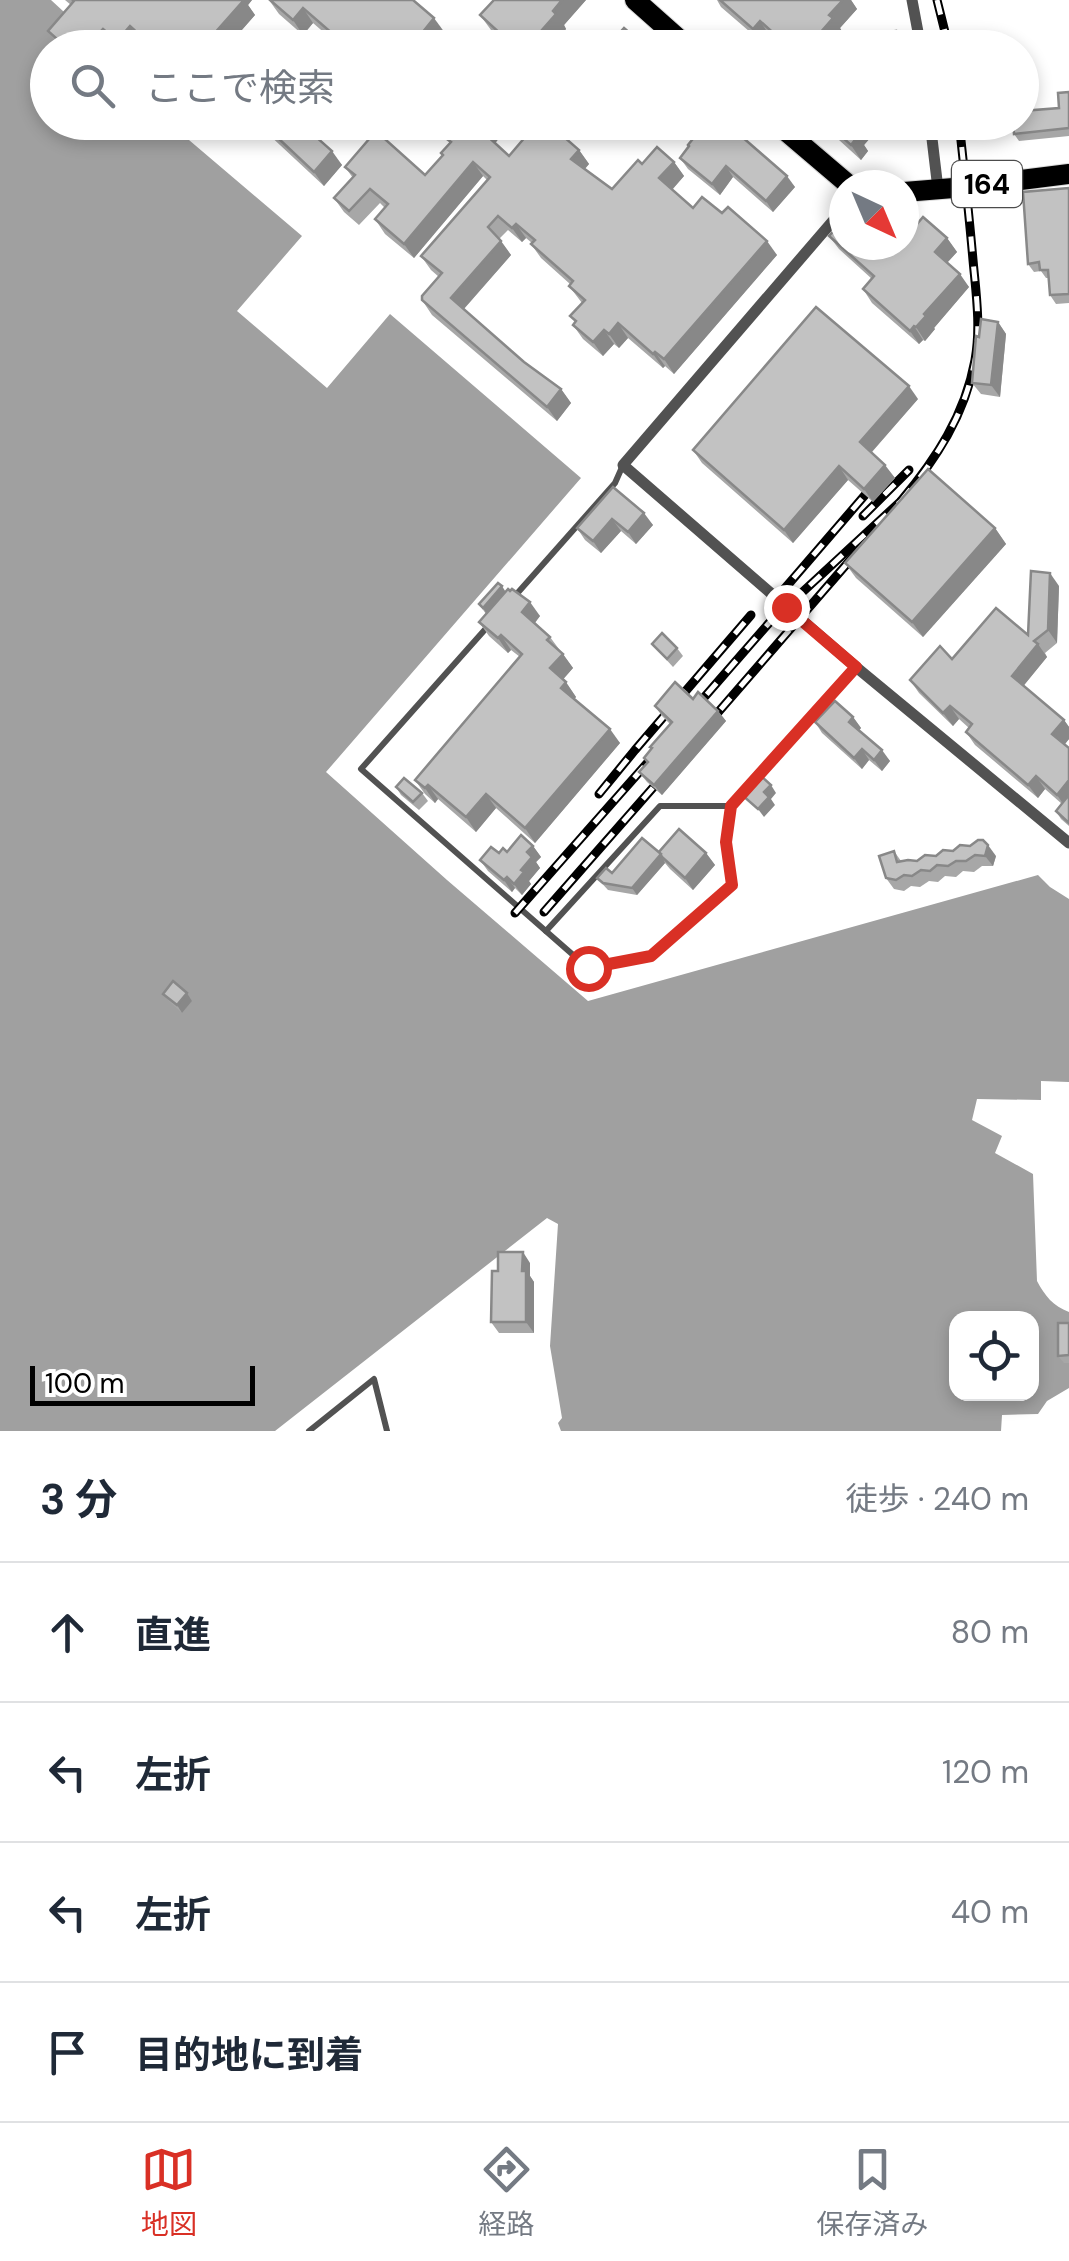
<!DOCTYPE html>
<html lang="ja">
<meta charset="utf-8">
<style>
:root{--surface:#fff;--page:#f6f6f7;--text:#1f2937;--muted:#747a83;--line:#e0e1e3;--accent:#d93025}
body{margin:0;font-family:"DM Sans","Noto Sans JP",sans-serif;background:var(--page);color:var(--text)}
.controls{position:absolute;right:30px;bottom:30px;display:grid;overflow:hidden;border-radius:20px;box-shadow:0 5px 15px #0003}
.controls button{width:90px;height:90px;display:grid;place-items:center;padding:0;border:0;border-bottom:2px solid var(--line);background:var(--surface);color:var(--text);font:50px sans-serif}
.compass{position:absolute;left:829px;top:170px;width:90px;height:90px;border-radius:50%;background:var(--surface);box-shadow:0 5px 15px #0003;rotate:136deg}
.scale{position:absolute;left:30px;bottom:25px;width:225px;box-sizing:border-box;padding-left:10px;border:5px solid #000;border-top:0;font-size:28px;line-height:35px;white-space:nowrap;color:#000;-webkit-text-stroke:8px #fff;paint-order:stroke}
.stop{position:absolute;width:30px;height:30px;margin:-22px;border:8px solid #d93025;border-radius:50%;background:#fff}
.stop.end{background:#d93025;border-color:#fff;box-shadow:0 2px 10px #0008}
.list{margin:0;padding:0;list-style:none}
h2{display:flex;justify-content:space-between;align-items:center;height:130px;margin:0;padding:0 40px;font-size:42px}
h2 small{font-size:32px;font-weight:400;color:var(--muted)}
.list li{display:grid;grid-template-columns:65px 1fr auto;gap:30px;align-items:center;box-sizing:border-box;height:140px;padding:0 40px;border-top:2px solid var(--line)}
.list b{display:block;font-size:38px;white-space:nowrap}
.list em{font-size:32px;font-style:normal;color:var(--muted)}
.icon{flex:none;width:55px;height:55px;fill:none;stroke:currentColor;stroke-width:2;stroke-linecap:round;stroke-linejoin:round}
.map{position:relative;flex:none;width:1069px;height:1431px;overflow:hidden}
.search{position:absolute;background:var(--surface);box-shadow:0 5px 15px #0003;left:30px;right:30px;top:30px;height:110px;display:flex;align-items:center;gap:25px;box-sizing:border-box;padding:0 35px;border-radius:55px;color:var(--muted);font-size:38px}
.sheet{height:690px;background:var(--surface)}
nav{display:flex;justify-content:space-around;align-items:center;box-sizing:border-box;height:140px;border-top:2px solid var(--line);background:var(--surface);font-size:28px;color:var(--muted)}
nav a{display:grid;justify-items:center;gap:5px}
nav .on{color:var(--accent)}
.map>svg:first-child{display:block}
.water{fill:#a0a0a0;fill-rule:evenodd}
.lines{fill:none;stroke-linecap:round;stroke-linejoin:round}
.trunk-casing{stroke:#dbdbdb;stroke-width:22}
.service{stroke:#525252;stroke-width:6}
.minor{stroke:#525252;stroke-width:11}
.trunk{stroke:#000;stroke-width:20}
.rail-casing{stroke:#000;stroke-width:9}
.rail{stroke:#fff;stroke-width:5;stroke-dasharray:15;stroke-linecap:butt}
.wall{fill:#a7a7a7}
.shaded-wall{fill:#888}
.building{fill:#c2c2c2;stroke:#888;stroke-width:2.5}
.route{stroke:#d93025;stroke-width:12}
.labels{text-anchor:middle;stroke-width:8;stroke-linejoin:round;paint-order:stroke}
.shield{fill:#fff;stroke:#4c4c4c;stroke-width:2.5}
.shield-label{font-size:28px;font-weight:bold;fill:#000}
</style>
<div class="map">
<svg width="1069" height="1431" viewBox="0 0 1069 1431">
<rect width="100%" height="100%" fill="#fff"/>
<path class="water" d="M0 0H51L76 23 56 47 48 48V122L169 123 302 236 237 311 327 388 390 314 581 478 326 772 447 880 588 1001 1038 875 1050 887 1069 899V1082L1041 1081V1100L977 1099 972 1120 1002 1136 995 1153 1033 1174 1037 1281C1045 1296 1053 1306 1069 1312V1388L1047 1401 1038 1414 1002 1415 1001 1431H561L558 1423 562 1418 550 1346 558 1224 547 1218 275 1431H0ZM956 1318H1032V1394H956Z"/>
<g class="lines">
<defs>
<g id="trunk">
<polyline points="635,0 689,48"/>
<polyline points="775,122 849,185"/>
<polyline points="904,192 966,187 1069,174"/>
</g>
</defs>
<use href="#trunk" class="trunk-casing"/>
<g class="service">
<polyline points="514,597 615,483 623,465"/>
<polyline points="489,625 361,769 588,968 651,957 731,885 726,842 731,806 856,668"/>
<polyline points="546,931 660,806 731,806"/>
<polyline points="309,1431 374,1379 387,1431"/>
</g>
<g class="minor">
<polyline points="912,0 921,48"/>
<polyline points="930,122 938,189"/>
<polyline points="844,208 623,465 856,667 1069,843"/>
</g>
<use href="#trunk" class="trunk"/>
<defs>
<g id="rail">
<polyline points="937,0 949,48"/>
<path d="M901 501C936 459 965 415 975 360 981 327 976 293 973 260 969 214 964 168 959 122"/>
<polyline points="863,516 909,470"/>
<polyline points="774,601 865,495"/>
<polyline points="687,717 769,623 901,501"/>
<polyline points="701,732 865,543"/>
<polyline points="599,794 635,750 751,615"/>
<polyline points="544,912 672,766"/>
<polyline points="515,913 664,744"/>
</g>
</defs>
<use href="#rail" class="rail-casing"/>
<use href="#rail" class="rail"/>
</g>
<g class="wall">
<polygon points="65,0 252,0 248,5 255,15 226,48 148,48 140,41 135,48 117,48 113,44 110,48 60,48 48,31 71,5"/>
<polygon points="269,0 445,33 433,48 342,48 313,23 303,35 279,14"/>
<polygon points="494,0 586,0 564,25 566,29 550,48 510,48 491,30 480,15"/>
<polygon points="717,0 851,0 857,9 840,28 843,33 830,48 784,48 770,36 764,44 721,7"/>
<polygon points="1069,92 1069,136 1019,141 1014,134 1059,108"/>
<polygon points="260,122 335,122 320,140 342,165 324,186 266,132"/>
<polygon points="450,122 497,122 493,127 500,137 495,143 509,156 579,150 589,164 585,169 612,189 642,164 674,162 684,176 672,190 693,208 777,255 674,374 665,366 663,368 628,338 619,348 614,344 603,356 583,339 573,325 575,322 570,316 582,303 569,286 570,284 541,258 531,244 532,243 526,238 522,242 508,230 499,239 511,255 464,309 524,362 561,389 571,403 557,421 432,315 422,300 439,277 431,270 421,256 487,180 483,176 414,258 385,234 375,219 385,208 380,203 359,225 344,212 334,198 353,178 345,167 425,175 443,156 450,143 447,139 451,134 446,127"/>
<polygon points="651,122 725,122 795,187 773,212 733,177 720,195 688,169 680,158 694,138 677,123 666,136"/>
<polygon points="822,122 884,122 864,145 868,151 861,160 828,130"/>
<polygon points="1069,188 1069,303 1056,304 1050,295 1049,278 1046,278 1041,271 1034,272 1028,264"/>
<polygon points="911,231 947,238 957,252 947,263 969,287 934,328 935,329 925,341 923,340 919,344 872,303 863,289 872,279 839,249 829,236 844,245"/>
<polygon points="998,322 1006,334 1000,397 981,394 972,383 979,337"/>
<polygon points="918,399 872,452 895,478 873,502 848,480 793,543 702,463 693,450"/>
<polygon points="613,487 653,525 636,544 621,531 601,553 585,540 577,528"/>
<polygon points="995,528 1006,544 923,637 856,578 845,563"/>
<polygon points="1059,586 1057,643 1045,653 1047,657 1023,686 1064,720 1069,727 1069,739 1064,744 1069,748 1069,826 1061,819 1056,811 1062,804 1045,789 1038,798 975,745 966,732 969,728 959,719 953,726 919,693 910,680 952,659 1028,635"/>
<polygon points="505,591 540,616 534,623 550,637 573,668 563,679 576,697 574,699 620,743 535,843 496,808 476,832 438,799 435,803 425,794 415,780 520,657 511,650 508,653 489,636 479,622 486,614 479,604"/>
<polygon points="652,644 677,648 683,656 673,667"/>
<polygon points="693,699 718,711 726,721 662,795 647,782 639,772 647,763 644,758 670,724 662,716 655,706"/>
<polygon points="853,717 861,728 859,730 890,761 882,771 869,760 862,769 822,733 815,722"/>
<polygon points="396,787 422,793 428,801 419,810 401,795"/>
<polygon points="533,846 541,857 536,862 540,868 529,881 531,884 522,895 515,888 512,892 488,871 480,860 499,853"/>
<polygon points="894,851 901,861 917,861 936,856 996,856 993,866 982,866 974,872 963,871 956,877 945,876 938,882 929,881 920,887 911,886 904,891 894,889 886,878"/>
<polygon points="660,853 706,853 715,865 693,890 670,869 665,863 637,895 608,890 597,878"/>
<polygon points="187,993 192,1001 182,1013 169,1001 163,994"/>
<polygon points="530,1263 530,1276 534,1282 534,1333 499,1333 491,1322 498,1271"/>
<polygon points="1069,1323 1069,1363 1064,1363 1058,1356"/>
</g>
<g class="shaded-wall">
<polygon points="241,0 252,0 248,5 255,15 226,48 207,48 205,44"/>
<polygon points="562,0 586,0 564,25 566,29 550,48 526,48"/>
<polygon points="843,0 851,0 857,9 840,28 843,33 830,48 819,48 814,40 829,15"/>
<polygon points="303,8 313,23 303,35 293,20"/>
<polygon points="434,18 445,33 433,48 410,48"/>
<polygon points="760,21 770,36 764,44 753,29"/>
<polygon points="130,26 140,41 135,48 121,48 117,41"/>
<polygon points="103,29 113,44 110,48 85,48"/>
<polygon points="210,122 225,122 217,132"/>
<polygon points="313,122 335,122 317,143 307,129"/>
<polygon points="486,122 497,122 493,127 500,137 493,146 483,132"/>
<polygon points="660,122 677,122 666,136 658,124"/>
<polygon points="862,122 884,122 864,145 868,151 861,160 851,145 853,132"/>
<polygon points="579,150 589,164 581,173 571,159"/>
<polygon points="332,151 342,165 324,186 314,172"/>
<polygon points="473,162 483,176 414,258 404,244"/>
<polygon points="674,162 684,176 669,193 659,178"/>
<polygon points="726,166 733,177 720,195 712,184"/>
<polygon points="787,176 795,187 773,212 766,201"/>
<polygon points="516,224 526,238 522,242 512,228"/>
<polygon points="947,238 957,252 944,266 935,252"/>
<polygon points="501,241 511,255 461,312 451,298"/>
<polygon points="767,241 777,255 674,374 664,359"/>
<polygon points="960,274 969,287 934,328 935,329 925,341 916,327 924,314"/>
<polygon points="998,322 1006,334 1000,397 991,385"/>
<polygon points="618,323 628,338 619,348 609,334"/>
<polygon points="914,326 923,340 919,344 910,331"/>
<polygon points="604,330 614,344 603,356 593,342"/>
<polygon points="655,352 665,366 663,368 653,354"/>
<polygon points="909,386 918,399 869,455 860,442"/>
<polygon points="561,389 571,403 557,421 547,407"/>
<polygon points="885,465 895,478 873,502 864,489"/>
<polygon points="839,466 848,480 793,543 784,530"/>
<polygon points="644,513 653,525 636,544 628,532"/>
<polygon points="612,519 621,531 601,553 593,541"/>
<polygon points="995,528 1006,544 923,637 912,622"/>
<polygon points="1050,573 1059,586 1057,643 1048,630"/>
<polygon points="502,586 507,594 488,616 483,608"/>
<polygon points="530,602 540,616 532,627 522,612"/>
<polygon points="501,635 511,650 508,653 498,638"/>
<polygon points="1038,644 1047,657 1021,689 1012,676"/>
<polygon points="563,654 573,668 560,683 550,668"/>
<polygon points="566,682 576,697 571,703 561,688"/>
<polygon points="950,706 959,719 953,726 943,713"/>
<polygon points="718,711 726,721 662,795 654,785"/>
<polygon points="853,717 861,728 857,733 849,722"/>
<polygon points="1064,720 1069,727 1069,739 1062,748 1052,734"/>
<polygon points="610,729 620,743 535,843 525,828"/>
<polygon points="862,749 869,760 862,769 854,758"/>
<polygon points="882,750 890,761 882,771 874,760"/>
<polygon points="1036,776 1045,789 1038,798 1028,785"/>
<polygon points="1069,780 1069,805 1066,808 1057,795"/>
<polygon points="428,785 438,799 435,803 425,788"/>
<polygon points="771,785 776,793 771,799 775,805 764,817 758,809 764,792"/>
<polygon points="486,794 496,808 476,832 466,817"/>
<polygon points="988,845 996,856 993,866 985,856"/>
<polygon points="533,846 541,857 536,862 540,868 529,881 531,884 522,895 514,884 527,852"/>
<polygon points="706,853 715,865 693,890 685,878"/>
<polygon points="661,854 665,863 637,895 632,888"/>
<polygon points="507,877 515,888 512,892 504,880"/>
<polygon points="187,993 192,1001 182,1013 177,1005"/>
<polygon points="523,1252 530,1263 530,1276 534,1282 534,1333 526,1322 522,1271"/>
</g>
<g class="building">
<polygon points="72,0 244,0 205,44 208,48 154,48 130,26 117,41 103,29 85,48 67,48 48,31 74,1"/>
<polygon points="270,0 413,0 434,18 410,48 349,48 303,8 293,20"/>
<polygon points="494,0 562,0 553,11 556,14 526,48 522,46 516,48 480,15"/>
<polygon points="720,0 843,0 829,15 833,18 814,40 822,48 790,48 760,21 753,29"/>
<polygon points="624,28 647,48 606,48"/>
<polygon points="896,31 898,47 884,48 883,33"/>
<polygon points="583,41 590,48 577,48"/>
<polygon points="1069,92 1069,128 1014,134 1013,122 1022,122 1022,111 1059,108 1058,93"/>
<polygon points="261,122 313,122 307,129 332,151 314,172"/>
<polygon points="450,122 489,122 490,123 483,132 509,156 538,122 547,122 579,150 571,159 612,189 638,160 642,164 657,147 674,162 659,178 693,208 702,197 722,213 728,207 767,241 664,359 655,352 653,354 618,323 609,334 604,330 593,342 573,325 576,321 570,316 585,300 569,286 573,281 531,244 535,240 516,224 512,228 498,216 488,227 501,241 451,298 524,362 561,389 547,407 422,300 422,296 442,273 421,256 490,177 473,162 404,244 375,219 388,204 370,189 349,211 334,198 355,175 345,167 376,131 425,175 443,155 441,153 451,142 447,139 453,133 446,127"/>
<polygon points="681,122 725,122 787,176 766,201 726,166 712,184 680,158 689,146 688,145 696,135"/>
<polygon points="825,122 862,122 853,132 858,136 851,145"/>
<polygon points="1069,188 1069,294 1050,295 1048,270 1040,270 1039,262 1028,264 1023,192"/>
<polygon points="923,217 947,238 935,252 960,274 924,314 926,316 916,327 914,326 910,331 863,289 874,276 829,236 844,220 844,245 904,245 904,225 911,231"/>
<polygon points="816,307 909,386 860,442 885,465 864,489 839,466 784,530 693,450"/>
<polygon points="981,319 998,322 991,385 972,383 976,336 979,337"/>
<polygon points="928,469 995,528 912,622 845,563"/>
<polygon points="613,487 644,513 628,532 612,519 593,541 577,528"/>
<polygon points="1031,571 1050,573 1048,630 1034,641 1038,644 1012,676 1064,720 1052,734 1069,748 1069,780 1057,795 1036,776 1028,785 966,732 972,724 950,706 943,713 910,680 940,646 952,659 996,608 1028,635"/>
<polygon points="498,583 502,586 483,608 479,604"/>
<polygon points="508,589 510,591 512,589 530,602 522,612 550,637 547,640 563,654 550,668 566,682 561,688 610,729 525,828 486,794 466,817 428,785 425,788 415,780 522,654 501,635 498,638 479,622"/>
<polygon points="662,633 677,648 667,659 652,644"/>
<polygon points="675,682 693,699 698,692 718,711 654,785 639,772 648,762 644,758 652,748 650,747 672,722 655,706"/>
<polygon points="835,701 853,717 849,722 882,750 874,760 862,749 854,758 815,722"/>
<polygon points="761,776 771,785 764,792 769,797 758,809 742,795"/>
<polygon points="404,778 422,793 413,802 396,787"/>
<polygon points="1068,796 1069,797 1069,823 1056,811"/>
<polygon points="679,829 706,853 685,878 662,857 659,852"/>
<polygon points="521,835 533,846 527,852 532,857 521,870 524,872 514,884 507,877 504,880 480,860 491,847 499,853 503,848 507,852"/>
<polygon points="642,838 661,854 632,888 603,883 597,878 606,868 612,873"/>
<polygon points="978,840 983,840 988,845 985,856 975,855 966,861 956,861 948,866 937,865 930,871 921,870 912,876 904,875 896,880 886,878 879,856 894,851 897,862 908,860 917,861 925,855 936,856 943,850 953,851 960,845 970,846"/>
<polygon points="173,981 187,993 177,1005 163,994"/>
<polygon points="498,1252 523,1252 522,1271 526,1271 526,1322 491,1322 492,1271 498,1271"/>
<polygon points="1058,1323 1069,1323 1069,1355 1058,1356"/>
</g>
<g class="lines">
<polyline class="route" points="588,968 651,956 732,885 726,842 731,806 856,667 786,607"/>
</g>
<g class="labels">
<rect class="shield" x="952" y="161" width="70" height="46" rx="8"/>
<g class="shield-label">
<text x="987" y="194">164</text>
</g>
</g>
</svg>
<div class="controls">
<button><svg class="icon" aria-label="locate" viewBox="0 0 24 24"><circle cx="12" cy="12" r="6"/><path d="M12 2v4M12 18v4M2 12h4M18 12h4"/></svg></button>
</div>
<svg class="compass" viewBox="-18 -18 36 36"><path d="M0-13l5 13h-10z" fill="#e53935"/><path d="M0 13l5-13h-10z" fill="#747a83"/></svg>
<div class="scale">100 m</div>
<div class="stop" style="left:588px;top:968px"></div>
<div class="stop end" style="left:786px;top:607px"></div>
<div class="search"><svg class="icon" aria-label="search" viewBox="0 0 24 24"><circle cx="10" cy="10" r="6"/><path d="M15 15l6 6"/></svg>ここで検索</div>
</div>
<section class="sheet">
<h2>3 分<small>徒歩 · 240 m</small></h2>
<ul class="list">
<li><svg class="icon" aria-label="ahead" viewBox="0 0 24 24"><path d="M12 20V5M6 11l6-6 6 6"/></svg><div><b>直進</b></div><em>80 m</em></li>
<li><svg class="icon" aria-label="left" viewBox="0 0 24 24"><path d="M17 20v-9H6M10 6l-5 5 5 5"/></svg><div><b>左折</b></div><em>120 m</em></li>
<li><svg class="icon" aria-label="left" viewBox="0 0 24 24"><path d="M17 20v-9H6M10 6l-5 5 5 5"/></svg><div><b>左折</b></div><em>40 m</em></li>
<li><svg class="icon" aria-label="arrive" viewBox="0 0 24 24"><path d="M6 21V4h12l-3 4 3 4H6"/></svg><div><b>目的地に到着</b></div></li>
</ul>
</section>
<nav>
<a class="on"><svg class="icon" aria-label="map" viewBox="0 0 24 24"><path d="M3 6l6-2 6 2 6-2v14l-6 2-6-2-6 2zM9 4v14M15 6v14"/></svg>地図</a>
<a><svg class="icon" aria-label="directions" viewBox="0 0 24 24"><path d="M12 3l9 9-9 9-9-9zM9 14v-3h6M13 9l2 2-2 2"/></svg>経路</a>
<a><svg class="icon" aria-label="saved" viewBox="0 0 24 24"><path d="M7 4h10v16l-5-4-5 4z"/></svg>保存済み</a>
</nav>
